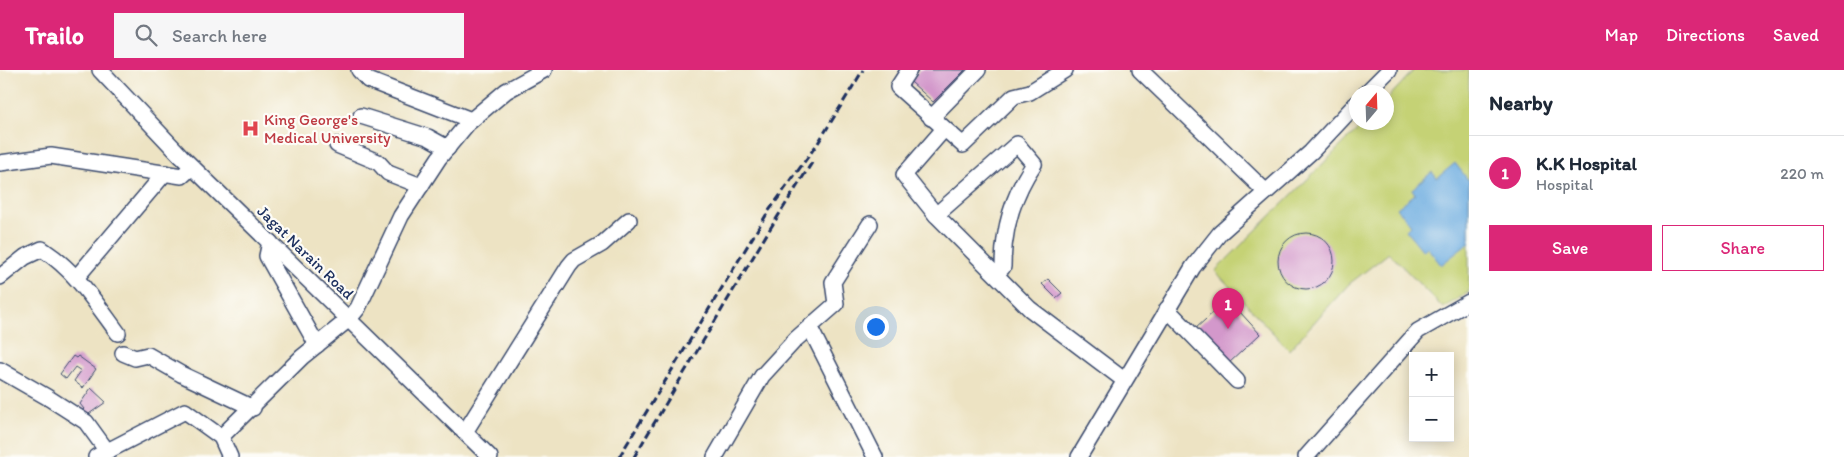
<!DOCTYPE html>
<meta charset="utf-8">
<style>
:root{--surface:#fff;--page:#f6f6f7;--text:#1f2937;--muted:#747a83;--line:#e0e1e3;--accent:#db2777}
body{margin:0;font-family:Itim,sans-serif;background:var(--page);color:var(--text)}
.controls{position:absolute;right:15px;bottom:15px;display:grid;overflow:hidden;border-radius:0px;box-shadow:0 2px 12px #0003}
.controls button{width:45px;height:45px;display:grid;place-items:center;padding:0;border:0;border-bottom:1px solid var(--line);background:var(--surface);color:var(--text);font:25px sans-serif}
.compass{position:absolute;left:1349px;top:15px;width:45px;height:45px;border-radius:50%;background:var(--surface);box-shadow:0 2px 12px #0003;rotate:19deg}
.you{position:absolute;left:875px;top:256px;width:18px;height:18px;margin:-12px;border:4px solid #fff;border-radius:50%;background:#1a73e8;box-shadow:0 0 0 8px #1a73e833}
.badge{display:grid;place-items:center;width:32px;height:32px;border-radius:50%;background:var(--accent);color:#fff;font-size:16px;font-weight:700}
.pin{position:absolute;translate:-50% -41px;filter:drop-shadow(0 1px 2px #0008)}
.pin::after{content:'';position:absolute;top:26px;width:18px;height:15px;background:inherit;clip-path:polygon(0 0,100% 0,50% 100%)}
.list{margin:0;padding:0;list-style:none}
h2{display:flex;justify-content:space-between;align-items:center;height:65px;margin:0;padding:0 20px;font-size:21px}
h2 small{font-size:16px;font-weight:400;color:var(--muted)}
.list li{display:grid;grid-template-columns:32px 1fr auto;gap:15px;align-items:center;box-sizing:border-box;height:75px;padding:0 20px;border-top:1px solid var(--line)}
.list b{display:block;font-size:19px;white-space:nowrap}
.list p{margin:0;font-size:16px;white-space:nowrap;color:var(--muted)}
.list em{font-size:16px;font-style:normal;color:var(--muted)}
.actions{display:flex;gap:10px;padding:15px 20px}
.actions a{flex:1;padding:11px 0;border:1px solid var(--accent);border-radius:0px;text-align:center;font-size:18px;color:var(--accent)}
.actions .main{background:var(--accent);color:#fff}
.icon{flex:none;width:28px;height:28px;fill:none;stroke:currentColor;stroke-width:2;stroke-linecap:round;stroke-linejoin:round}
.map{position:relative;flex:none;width:1469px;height:387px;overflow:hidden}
header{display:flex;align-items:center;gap:30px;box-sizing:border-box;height:70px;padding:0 25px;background:var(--accent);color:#fff}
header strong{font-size:24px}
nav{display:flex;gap:28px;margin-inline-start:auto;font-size:18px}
.search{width:350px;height:45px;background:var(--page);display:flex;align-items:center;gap:12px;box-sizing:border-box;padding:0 18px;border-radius:0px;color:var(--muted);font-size:19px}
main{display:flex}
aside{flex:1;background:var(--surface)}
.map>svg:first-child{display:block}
.green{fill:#c5d274;stroke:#708069}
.water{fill:#6cace0;stroke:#446e9f}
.building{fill:#d398cb}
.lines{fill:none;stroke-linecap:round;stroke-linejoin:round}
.minor-casing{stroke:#3a4a6d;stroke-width:18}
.minor{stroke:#fff;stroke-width:15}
.rail{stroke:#1b2f5e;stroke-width:3;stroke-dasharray:8 4;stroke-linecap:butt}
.labels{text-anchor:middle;stroke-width:4.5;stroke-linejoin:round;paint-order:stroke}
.health-label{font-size:16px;fill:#be3a42;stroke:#fdfcf7;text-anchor:start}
.street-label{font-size:16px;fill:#1b2f5e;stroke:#fdfcf7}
</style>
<header>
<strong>Trailo</strong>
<div class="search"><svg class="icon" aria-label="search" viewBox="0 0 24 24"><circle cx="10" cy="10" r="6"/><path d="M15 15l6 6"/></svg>Search here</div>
<nav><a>Map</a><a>Directions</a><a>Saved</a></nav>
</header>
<main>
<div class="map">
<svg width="1469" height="387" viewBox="0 0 1469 387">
<rect width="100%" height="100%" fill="#fdfcf7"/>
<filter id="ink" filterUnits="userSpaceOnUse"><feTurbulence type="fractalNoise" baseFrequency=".02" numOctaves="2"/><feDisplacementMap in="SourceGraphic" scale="10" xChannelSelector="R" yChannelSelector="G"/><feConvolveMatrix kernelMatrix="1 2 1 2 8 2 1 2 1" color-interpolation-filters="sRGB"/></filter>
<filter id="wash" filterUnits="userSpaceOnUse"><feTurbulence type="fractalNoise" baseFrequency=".0096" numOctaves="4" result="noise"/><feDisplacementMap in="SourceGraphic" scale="20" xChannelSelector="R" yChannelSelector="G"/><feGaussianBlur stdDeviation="1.12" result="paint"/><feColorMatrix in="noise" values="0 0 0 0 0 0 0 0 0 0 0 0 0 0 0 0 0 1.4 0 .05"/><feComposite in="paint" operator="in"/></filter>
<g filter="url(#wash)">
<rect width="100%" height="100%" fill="#ede3c3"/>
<polygon class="green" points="1414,0 1469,0 1469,222 1443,238 1389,183 1349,214 1289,280 1215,201 1364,53 1386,52 1387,29"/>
<polygon class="water" points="1455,93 1469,111 1469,173 1441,195 1427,177 1423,181 1406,160 1411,155 1397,138 1415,124 1412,119 1432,102 1437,108"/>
<g id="blocks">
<g class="building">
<polygon points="919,0 965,0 933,32 911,12"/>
<circle cx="1306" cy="191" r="28"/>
<polygon points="1048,209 1062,223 1056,228 1042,214"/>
<polygon points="1228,229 1260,264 1228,294 1195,259"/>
<polygon points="73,286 76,288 78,286 96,299 83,318 74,311 81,301 75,297 66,309 60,304"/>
<polygon points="91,318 106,332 86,346 82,341 84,339 80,334"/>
</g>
</g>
</g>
<g filter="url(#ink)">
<use href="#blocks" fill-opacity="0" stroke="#3a4a6d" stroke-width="1"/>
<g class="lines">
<defs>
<g id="minor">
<polyline points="100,0 181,86 490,387"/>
<polyline points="359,0 368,10 471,50"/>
<polyline points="909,0 898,17 963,75 1014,26 1030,22 1065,0"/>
<polyline points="1140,0 1266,122"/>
<polyline points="1367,22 1389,0"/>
<polyline points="361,46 428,67 448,78"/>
<polyline points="931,48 978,0"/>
<path d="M944 59 904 105 936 145 1017 74 1034 94C1013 125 1003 159 1003 197L996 204"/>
<polyline points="337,75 378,92 388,103 421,116"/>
<polyline points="0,93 51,86 182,106 192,97"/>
<polyline points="936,145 1030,239 1124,310"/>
<polyline points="270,172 267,186 317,275"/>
<path d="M0 207 25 187 42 179C76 201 95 232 118 263"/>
<polyline points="76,208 165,103"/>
<polyline points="1167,239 1237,311"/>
<polyline points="810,258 875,387"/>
<polyline points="123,283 135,288 148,285 181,304 253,338"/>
<polyline points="0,300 47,327 86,352 107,381"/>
<polyline points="465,362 569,196 574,190 602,174 629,150"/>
<polyline points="221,367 302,287 349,249 358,238 401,146 439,88 468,53 506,21 544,0"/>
<polyline points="96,387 185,341 221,367 230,387"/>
<polyline points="715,387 762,306 796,269 836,234 833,212 870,154"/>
<polyline points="1079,387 1193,197 1220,163 1311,82 1356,34"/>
<polyline points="1306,387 1418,261 1469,232"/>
</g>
</defs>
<use href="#minor" class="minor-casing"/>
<use href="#minor" class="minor"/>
<g class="rail">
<polyline points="619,387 768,142 818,73 863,0"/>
<polyline points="634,387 768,162 813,91"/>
</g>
</g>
</g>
<defs>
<symbol id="hospital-bare" viewBox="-9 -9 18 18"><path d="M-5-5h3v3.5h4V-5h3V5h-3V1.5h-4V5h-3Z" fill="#e0444e" stroke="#fdfcf7" stroke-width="2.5" paint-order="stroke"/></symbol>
</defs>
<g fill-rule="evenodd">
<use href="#hospital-bare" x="238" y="46" width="25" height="25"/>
</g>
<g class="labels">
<g class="health-label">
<text x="264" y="55">King George's<tspan x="264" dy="18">Medical University</tspan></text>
</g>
<g class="street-label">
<text transform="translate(306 182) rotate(44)" y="6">Jagat Narain Road</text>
</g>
</g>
</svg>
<div class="controls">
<button>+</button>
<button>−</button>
</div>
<svg class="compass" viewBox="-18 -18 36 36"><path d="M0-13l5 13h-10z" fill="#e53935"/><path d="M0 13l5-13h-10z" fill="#747a83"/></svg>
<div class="you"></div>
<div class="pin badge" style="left:1228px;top:259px">1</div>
</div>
<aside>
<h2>Nearby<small></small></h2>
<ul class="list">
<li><span class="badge">1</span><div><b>K.K Hospital</b><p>Hospital</p></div><em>220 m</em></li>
</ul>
<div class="actions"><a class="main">Save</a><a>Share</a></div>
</aside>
</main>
